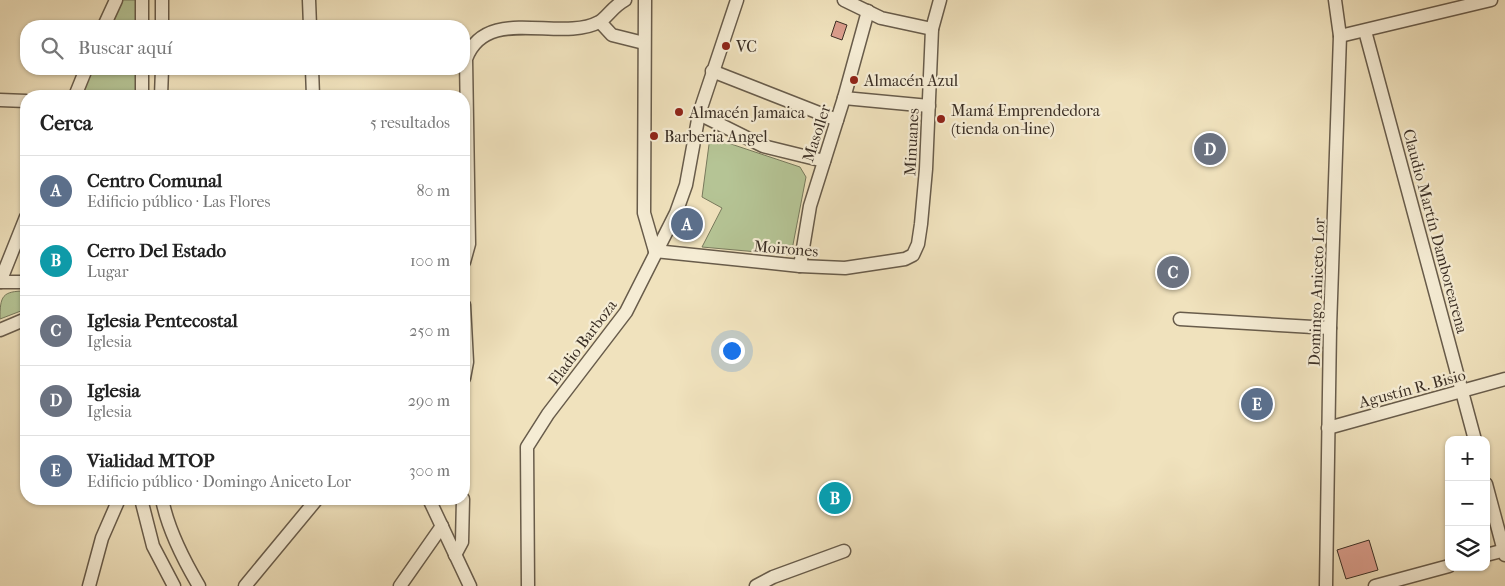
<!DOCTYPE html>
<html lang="es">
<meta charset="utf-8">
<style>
:root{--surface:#fff;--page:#f2f2f2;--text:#222;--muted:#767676;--line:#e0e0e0;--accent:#7c3aed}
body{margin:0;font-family:"IM FELL French Canon",serif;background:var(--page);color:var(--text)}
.controls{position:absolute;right:15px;bottom:15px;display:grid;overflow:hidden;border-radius:10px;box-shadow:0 1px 4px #0004}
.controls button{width:45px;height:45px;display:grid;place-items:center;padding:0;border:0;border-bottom:1px solid var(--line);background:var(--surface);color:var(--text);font:25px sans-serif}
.you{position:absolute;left:731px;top:350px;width:18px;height:18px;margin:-12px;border:4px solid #fff;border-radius:50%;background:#1a73e8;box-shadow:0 0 0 8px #1a73e833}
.badge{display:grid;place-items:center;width:32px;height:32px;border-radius:50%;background:var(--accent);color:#fff;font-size:16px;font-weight:700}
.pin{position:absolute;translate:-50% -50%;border:2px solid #fff;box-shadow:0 1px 5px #0006}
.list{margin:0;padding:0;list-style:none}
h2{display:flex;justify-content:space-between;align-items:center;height:65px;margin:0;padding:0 20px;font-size:21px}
h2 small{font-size:16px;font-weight:400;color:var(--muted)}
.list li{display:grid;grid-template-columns:32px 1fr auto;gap:15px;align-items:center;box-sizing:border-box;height:70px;padding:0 20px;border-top:1px solid var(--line)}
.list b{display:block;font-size:19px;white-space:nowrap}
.list p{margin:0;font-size:16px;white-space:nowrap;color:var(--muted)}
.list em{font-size:16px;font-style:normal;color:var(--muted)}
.icon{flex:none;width:28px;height:28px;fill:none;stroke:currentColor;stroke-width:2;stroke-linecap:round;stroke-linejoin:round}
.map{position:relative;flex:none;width:1505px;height:586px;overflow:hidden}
.search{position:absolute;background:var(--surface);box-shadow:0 1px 4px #0004;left:20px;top:20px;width:450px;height:55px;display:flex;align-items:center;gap:12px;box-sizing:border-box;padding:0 18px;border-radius:20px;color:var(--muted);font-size:19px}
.panel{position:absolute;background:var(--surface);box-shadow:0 1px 4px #0004;left:20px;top:90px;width:450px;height:415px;border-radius:20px}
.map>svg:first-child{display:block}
.green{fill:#b5c495;stroke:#787a5d}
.building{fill:#db9e8d;stroke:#3b2f25}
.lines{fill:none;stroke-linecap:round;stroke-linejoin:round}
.minor-casing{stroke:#685c4b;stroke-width:15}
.minor{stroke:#f5ecd4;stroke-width:12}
.poi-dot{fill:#8f2418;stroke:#f5ecd4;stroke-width:2}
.labels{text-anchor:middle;stroke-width:4.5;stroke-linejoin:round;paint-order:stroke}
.poi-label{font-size:16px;fill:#3b2f25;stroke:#f5ecd4;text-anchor:start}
.street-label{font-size:16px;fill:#3b2f25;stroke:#f5ecd4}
</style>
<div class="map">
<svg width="1505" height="586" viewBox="0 0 1505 586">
<rect width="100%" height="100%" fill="#f0e2bd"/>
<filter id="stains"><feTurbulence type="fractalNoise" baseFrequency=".004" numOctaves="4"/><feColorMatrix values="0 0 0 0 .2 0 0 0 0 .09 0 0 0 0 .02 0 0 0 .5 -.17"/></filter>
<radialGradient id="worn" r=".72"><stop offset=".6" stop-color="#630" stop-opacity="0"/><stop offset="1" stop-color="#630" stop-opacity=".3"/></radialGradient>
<g class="green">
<polygon points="121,0 136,0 136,26 110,26"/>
<polygon points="93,69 136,69 136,93 132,96 89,96 85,94 84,89"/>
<polygon points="710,137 800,167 806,177 791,255 702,247 722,208 702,197"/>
<path d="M26 291V309L0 319C0 296 2 291 26 291Z"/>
</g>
<g class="building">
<polygon points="836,21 847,25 842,40 831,36"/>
<polygon points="1369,540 1378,570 1346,579 1337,550"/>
</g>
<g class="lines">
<defs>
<g id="minor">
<polyline points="142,0 142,26"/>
<polyline points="309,0 310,26"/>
<polyline points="645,0 644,213 655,251"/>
<polyline points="844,0 881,18 932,29"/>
<polyline points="600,22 612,35 644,43"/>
<polyline points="104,26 116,0"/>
<polyline points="162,26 162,0"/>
<polyline points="1365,31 1475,440"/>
<polyline points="1340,36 1491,0"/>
<polyline points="142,69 142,96"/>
<polyline points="312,69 313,96"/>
<polyline points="712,71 837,120"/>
<polyline points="75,96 86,69"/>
<polyline points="161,96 162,69"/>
<polyline points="844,98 929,106"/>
<polyline points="0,100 26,101"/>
<polyline points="699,114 763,146 824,161"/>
<polyline points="655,251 800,266 845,268 905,259 913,255 918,244 921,224 926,169 932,29 940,0"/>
<path d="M464 262 469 244 466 59C486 4 560 43 599 22 607 18 612 7 625 0"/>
<polyline points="800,266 810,206 844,98 868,11"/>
<polyline points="0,282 26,217"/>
<polyline points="0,282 26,282"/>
<polyline points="464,305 467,362 464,378"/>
<polyline points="1180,319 1330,328"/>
<polyline points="0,330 26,319"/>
<polyline points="1328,428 1505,379"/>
<polyline points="1486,484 1505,555"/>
<polyline points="141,499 153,546 174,586"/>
<path d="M162 499C168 530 183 559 199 586"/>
<polyline points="429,499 470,586"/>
<polyline points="455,555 462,542 463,499"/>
<polyline points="1486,555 1505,550"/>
<polyline points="89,586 102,538 119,499"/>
<polyline points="245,586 317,499"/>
<polyline points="400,586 442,526"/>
<polyline points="528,586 527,447 548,414 626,312 676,213 686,185 699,114 737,0"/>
<polyline points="756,586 773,577 844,551"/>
<polyline points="1326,586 1330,328 1340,36 1335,0"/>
<polyline points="1375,586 1449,566"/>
</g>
</defs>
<use href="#minor" class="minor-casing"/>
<use href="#minor" class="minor"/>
</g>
<g class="poi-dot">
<circle cx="726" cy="46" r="5"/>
<circle cx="854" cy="80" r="5"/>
<circle cx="679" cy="112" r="5"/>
<circle cx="941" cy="119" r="5"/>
<circle cx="654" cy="136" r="5"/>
</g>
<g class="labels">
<g class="poi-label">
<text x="736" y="52">VC</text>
<text x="864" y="86">Almacén Azul</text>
<text x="951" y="116">Mamá Emprendedora<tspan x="951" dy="18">(tienda on-line)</tspan></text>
<text x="689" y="118">Almacén Jamaica</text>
<text x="664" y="142">Barberia Angel</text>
</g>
<g class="street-label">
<text transform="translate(816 133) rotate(-72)" y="6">Masoller</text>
<text transform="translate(911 142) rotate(-87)" y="6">Minuanes</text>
<text transform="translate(1436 231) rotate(75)" y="6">Claudio Martín Damborearena</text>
<text transform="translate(786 248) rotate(5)" y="6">Moirones</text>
<text transform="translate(1316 292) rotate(-88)" y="6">Domingo Aniceto Lor</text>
<text transform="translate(582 342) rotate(-53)" y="6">Eladio Barboza</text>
<text transform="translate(1412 388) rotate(-15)" y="6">Agustín R. Bisio</text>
</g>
</g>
<rect width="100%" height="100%" filter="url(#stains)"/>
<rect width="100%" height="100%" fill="url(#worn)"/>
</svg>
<div class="controls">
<button>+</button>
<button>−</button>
<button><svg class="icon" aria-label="layers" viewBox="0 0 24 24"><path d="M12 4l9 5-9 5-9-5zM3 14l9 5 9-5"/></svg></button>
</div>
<div class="you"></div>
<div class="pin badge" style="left:687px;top:224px;background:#5c6f8a">A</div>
<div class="pin badge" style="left:835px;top:498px;background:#0f9aa8">B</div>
<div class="pin badge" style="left:1173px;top:272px;background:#6b7280">C</div>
<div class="pin badge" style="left:1210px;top:149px;background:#6b7280">D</div>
<div class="pin badge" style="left:1257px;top:404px;background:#5c6f8a">E</div>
<div class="search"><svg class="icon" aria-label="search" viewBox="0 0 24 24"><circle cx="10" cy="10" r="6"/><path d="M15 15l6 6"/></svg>Buscar aquí</div>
<section class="panel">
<h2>Cerca<small>5 resultados</small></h2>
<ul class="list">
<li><span class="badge" style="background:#5c6f8a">A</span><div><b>Centro Comunal</b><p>Edificio público · Las Flores</p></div><em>80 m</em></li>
<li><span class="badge" style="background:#0f9aa8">B</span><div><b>Cerro Del Estado</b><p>Lugar</p></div><em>100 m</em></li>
<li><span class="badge" style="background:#6b7280">C</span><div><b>Iglesia Pentecostal</b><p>Iglesia</p></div><em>250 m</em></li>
<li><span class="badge" style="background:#6b7280">D</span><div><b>Iglesia</b><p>Iglesia</p></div><em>290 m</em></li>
<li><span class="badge" style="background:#5c6f8a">E</span><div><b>Vialidad MTOP</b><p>Edificio público · Domingo Aniceto Lor</p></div><em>300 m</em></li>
</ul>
</section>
</div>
